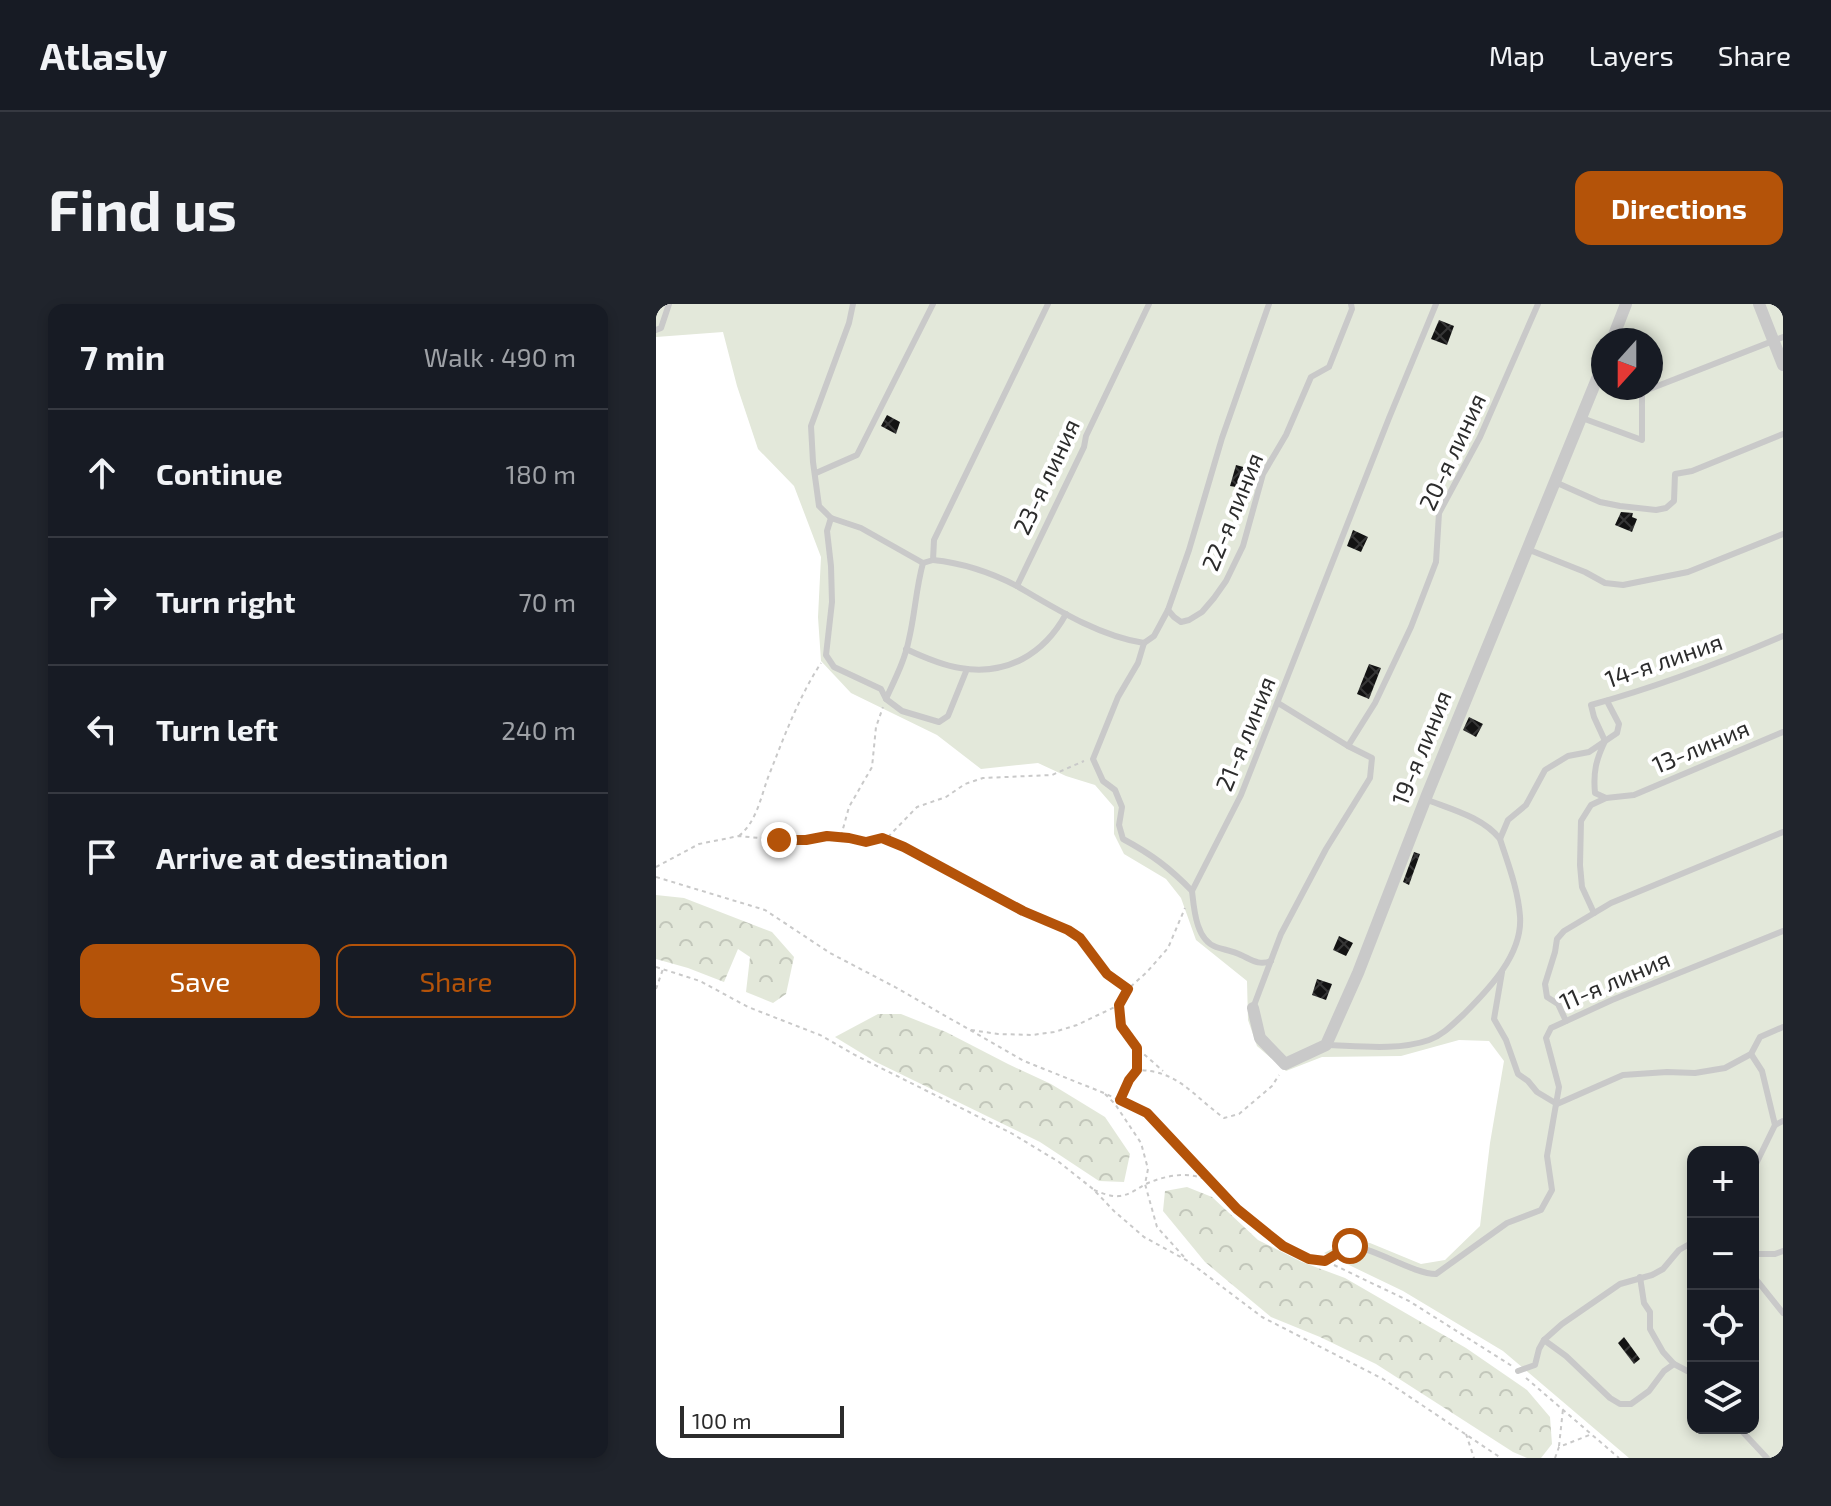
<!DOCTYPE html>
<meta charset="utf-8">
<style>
:root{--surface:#171b24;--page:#20242c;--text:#f1f3f6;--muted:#9ea1a6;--line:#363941;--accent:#b45309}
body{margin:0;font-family:"Exo 2",sans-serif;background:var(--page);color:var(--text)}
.controls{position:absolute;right:24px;bottom:24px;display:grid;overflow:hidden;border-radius:16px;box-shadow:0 4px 12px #0003}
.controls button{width:72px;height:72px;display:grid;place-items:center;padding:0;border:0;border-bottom:2px solid var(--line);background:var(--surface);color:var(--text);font:40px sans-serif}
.compass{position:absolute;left:935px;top:24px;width:72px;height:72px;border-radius:50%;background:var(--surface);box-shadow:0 4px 12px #0003;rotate:201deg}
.scale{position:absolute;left:24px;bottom:20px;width:164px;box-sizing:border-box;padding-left:8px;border:4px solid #2c2c2c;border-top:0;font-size:22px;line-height:28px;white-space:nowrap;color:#2c2c2c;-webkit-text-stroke:6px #fff;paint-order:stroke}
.stop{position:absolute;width:24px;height:24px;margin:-18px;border:6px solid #b45309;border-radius:50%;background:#fff}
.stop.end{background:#b45309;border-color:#fff;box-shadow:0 2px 8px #0008}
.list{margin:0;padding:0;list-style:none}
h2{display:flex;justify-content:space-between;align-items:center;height:104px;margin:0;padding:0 32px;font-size:34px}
h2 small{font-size:26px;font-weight:400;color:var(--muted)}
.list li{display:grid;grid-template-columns:52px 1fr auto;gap:24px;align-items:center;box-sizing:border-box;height:128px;padding:0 32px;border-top:2px solid var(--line)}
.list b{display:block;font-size:30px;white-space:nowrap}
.list em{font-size:26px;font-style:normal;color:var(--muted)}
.actions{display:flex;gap:16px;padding:24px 32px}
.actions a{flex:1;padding:18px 0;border:2px solid var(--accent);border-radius:16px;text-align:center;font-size:28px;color:var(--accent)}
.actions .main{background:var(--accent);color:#fff}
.icon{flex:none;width:44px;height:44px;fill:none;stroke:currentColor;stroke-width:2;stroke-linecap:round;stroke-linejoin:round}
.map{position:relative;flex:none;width:1127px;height:1154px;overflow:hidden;border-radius:16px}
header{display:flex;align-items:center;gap:48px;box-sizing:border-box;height:112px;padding:0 40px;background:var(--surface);border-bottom:2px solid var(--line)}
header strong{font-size:38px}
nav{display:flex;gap:44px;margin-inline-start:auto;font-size:28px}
.intro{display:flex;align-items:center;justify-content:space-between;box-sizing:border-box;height:192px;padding:0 48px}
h1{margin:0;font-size:56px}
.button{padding:20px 36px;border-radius:16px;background:var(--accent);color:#fff;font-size:28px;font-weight:700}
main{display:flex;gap:48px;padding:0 48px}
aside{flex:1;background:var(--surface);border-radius:16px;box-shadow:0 4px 12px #0003}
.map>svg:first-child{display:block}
.green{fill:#e3e8da;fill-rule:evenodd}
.forest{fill:url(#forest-crowns)}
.building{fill:url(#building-cross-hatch)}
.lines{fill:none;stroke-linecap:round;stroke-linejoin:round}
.path{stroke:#c9c9c9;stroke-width:2;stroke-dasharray:4 4;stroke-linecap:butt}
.service{stroke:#c9c9c9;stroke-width:6}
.minor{stroke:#c9c9c9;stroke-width:12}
.route{stroke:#b45309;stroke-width:10}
.labels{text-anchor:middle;stroke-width:8;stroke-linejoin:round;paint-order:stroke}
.street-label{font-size:24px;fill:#2c2c2c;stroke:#fff}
</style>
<header>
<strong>Atlasly</strong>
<nav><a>Map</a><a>Layers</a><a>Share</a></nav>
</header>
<div class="intro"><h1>Find us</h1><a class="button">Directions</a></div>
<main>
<aside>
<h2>7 min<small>Walk · 490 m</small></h2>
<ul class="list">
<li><svg class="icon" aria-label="ahead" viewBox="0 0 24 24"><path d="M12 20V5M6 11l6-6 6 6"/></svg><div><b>Continue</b></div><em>180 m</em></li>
<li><svg class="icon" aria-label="right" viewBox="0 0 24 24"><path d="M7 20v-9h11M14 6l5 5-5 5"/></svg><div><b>Turn right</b></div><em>70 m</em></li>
<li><svg class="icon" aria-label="left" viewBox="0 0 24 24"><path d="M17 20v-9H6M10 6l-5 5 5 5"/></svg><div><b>Turn left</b></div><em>240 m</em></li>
<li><svg class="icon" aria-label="arrive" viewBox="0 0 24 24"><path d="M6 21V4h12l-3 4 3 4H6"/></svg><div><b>Arrive at destination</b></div></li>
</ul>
<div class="actions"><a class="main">Save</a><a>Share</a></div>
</aside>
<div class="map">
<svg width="1127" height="1154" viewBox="0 0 1127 1154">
<defs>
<pattern id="forest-crowns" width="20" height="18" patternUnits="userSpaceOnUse" patternTransform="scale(2)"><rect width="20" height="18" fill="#e3e8da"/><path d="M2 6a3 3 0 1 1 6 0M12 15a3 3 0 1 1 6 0" fill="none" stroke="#c3c7bb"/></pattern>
<pattern id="building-cross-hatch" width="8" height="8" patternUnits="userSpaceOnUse" patternTransform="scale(2)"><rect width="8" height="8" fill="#131313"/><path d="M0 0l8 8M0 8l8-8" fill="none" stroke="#363636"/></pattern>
</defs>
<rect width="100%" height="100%" fill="#fff"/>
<path class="green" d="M0 0H1127V1154H973L847 1047 747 987 668 949 694 936 714 939 765 960 789 956 824 922 834 839 848 757 833 737 803 736 745 752 666 753 630 767 601 742 592 716 591 677 540 636 525 594 510 575 468 550 458 530V503L439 481 410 472 382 459 325 465 281 431 195 389 165 357 162 313 165 253 138 182 102 145 81 82 67 28 0 33ZM947 36H995V84H947ZM1037 848H1097V1124H1037Z"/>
<g class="forest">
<polygon points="0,591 28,594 116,628 138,653 130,690 117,699 90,688 94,653 82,645 68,678 32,664 0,655"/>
<polygon points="222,710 245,710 290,728 352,760 395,780 449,813 474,850 468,878 443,877 384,838 220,758 179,733"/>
<polygon points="531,883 556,893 602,936 646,958 689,974 810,1044 871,1086 894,1113 896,1140 885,1154 871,1154 857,1148 720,1060 664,1033 615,1013 549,958 507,907 509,887"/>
</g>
<g class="building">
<polygon points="783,16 798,22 791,41 775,35"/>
<polygon points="231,111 244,118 240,130 225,122"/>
<polygon points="580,161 591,164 586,184 574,182"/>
<polygon points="965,208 977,209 976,213 981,215 976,228 959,221"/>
<polygon points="697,226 712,233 705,248 691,242"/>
<polygon points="713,360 725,364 713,395 701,390"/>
<polygon points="813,413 827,420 820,433 807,426"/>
<polygon points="758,548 764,550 753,581 747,578"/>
<polygon points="683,632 697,639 690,652 677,646"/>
<polygon points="661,675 676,680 670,696 656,691"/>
<polygon points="968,1033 984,1055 978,1060 962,1039"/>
</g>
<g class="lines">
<g class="path">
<path d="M83 532C103 515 105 489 115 466 129 430 144 391 165 359"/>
<polyline points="185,532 193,503 216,463 220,423 227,403"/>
<polyline points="227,534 283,561 367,607 412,626 424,634 451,670 472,685"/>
<polyline points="0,563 43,540 83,532 123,536 150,536 171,532 193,534 210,538 233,532 261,503 290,493 309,480 327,474 396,471 428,457"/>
<polyline points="0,573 109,606 174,649 239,683 368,757 448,789 491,809 581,905 627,942 653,955 660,956"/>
<polyline points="0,663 44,677 92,703 164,731 199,751 355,829 403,858 437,885 458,907 488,933 532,957 606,1013 727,1075 845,1154"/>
<polyline points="0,685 7,665"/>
<polyline points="463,703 465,722 481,744 507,767"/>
<polyline points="315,726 342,730 376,731 398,728 421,721 463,701 472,685 491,668 512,644 529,604"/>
<polyline points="481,747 481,765"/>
<polyline points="449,790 459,800 485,839 492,865 489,880 501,923 529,954"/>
<path d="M464 796 473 776 481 766C522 766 537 792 568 814L583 810 616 782 623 771"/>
<path d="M438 886C446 889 455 893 463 892 475 891 481 884 492 879 511 871 534 867 553 877"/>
<polyline points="678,961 753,997 856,1062"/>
<polyline points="870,1074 963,1154"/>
<polyline points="810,1130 818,1154"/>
<polyline points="903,1142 907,1105"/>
<polyline points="899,1154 903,1143 936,1130"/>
</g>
<g class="service">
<polyline points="197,0 193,19 155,122 157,158 163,202 175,214 205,224 267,259 277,256 278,236 392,0"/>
<polyline points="0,26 5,24 13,0"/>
<polyline points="926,114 986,136 986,88 1127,33"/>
<polyline points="160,169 201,151 277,0"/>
<polyline points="899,178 944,198 964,202 1000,206 1010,204 1018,197 1019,170 1036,167 1127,130"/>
<polyline points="175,214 171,227 175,262 176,298 170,351 178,363 225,385 230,395 246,407 283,418 292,412 311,365"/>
<polyline points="871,245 929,268 949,279 967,281 1032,268 1127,230"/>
<path d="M277 256C307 259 334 268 361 282L428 143 430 132 493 0"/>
<path d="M361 282C400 305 443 332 488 339L498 332 512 306 533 246 566 134 613 0"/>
<polyline points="512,306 518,313 525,318 533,316 546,308 558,294 570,277 587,242 607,170 630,131 655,73 673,63 696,5 695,0"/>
<path d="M1127 332C1064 359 1001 383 935 401L938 413 949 437C940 456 937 468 939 489L950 494 978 491 1127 428"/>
<path d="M488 339 482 359 462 393 437 455 447 477 459 486 466 503 463 521 467 535C495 550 514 564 536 587L585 491 733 114 780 0"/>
<path d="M250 345C267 353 285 361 304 364 351 372 388 350 410 310"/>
<path d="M230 395C239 375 249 356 253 335 259 310 260 284 267 259"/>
<polyline points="692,442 719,399 755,323 780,258 783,209 824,133 882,0"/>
<path d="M769 495C794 505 827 513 844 535L852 516 870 501 889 466 912 452 933 448 961 429 963 420 951 397"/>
<path d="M536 587C538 605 540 636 560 643 569 646 577 647 585 651 596 656 603 662 615 657"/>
<polyline points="938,609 926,583 924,561 925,517 935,501 950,494"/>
<polyline points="846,668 838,715 850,736 862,770 872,777 881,788 901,800 967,771 1011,768 1039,769 1069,764 1095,750 1104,733 1127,723"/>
<polyline points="597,704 625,630 670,545 714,474 716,454 692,442 622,399"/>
<polyline points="910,717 902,700 891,693 889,680 899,648 901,635 908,627 955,599 1127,528"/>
<path d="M670 741C702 742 742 747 773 736 787 731 797 720 808 710 833 685 867 650 864 612 862 585 852 560 844 535"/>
<polyline points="1095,750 1106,767 1119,821 1127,817"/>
<polyline points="1097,866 1119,821"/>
<polyline points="1097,950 1119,950 1127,947"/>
<path d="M669 957C676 953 685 946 692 944 710 938 755 970 780 970L851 919 885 906 896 886 891 852 903 783 890 734 895 724 956 696 1127 627"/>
<polyline points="1097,963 1099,974 1127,1009"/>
<polyline points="984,973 988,999 994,1008 994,1025 1007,1048 1018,1060"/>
<polyline points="888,1036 910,1052 954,1094 964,1100 975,1100 993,1087 1008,1067 1018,1060 1037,1070"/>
<polyline points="862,1067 879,1061 883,1045 888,1036 906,1020 964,980 996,971 1007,965 1023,946 1037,938"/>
<polyline points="1083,1124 1111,1154"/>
</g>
<g class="minor">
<polyline points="1103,0 1127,61"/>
<polyline points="956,36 970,0"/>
<polyline points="597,704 604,734 629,760 670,741 702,669 771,491 947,60"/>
</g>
</g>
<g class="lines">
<polyline class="route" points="123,536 150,536 171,532 193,534 210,538 226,534 248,543 367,607 412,626 424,634 451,670 472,685 463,701 465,722 481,744 481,766 473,776 464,796 491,809 581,905 627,942 653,955 669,957 694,942"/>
</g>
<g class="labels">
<g class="street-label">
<text transform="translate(797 148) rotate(-65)" y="8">20-я линия</text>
<text transform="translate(391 173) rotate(-65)" y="8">23-я линия</text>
<text transform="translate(577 208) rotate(-68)" y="8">22-я линия</text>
<text transform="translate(1008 357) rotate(-19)" y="8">14-я линия</text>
<text transform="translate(590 430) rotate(-68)" y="8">21-я линия</text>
<text transform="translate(1045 443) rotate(-23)" y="8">13-линия</text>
<text transform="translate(766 444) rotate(-68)" y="8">19-я линия</text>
<text transform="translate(959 677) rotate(-23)" y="8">11-я линия</text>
</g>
</g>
</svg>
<div class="controls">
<button>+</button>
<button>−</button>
<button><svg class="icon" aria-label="locate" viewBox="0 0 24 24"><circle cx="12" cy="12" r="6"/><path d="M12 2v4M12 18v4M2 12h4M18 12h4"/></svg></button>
<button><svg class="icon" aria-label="layers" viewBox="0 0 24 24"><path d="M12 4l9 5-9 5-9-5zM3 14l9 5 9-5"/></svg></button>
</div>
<svg class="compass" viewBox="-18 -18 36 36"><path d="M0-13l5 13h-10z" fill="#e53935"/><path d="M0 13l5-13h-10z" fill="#9ea1a6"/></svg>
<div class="scale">100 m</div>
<div class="stop" style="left:694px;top:942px"></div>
<div class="stop end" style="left:123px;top:536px"></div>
</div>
</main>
